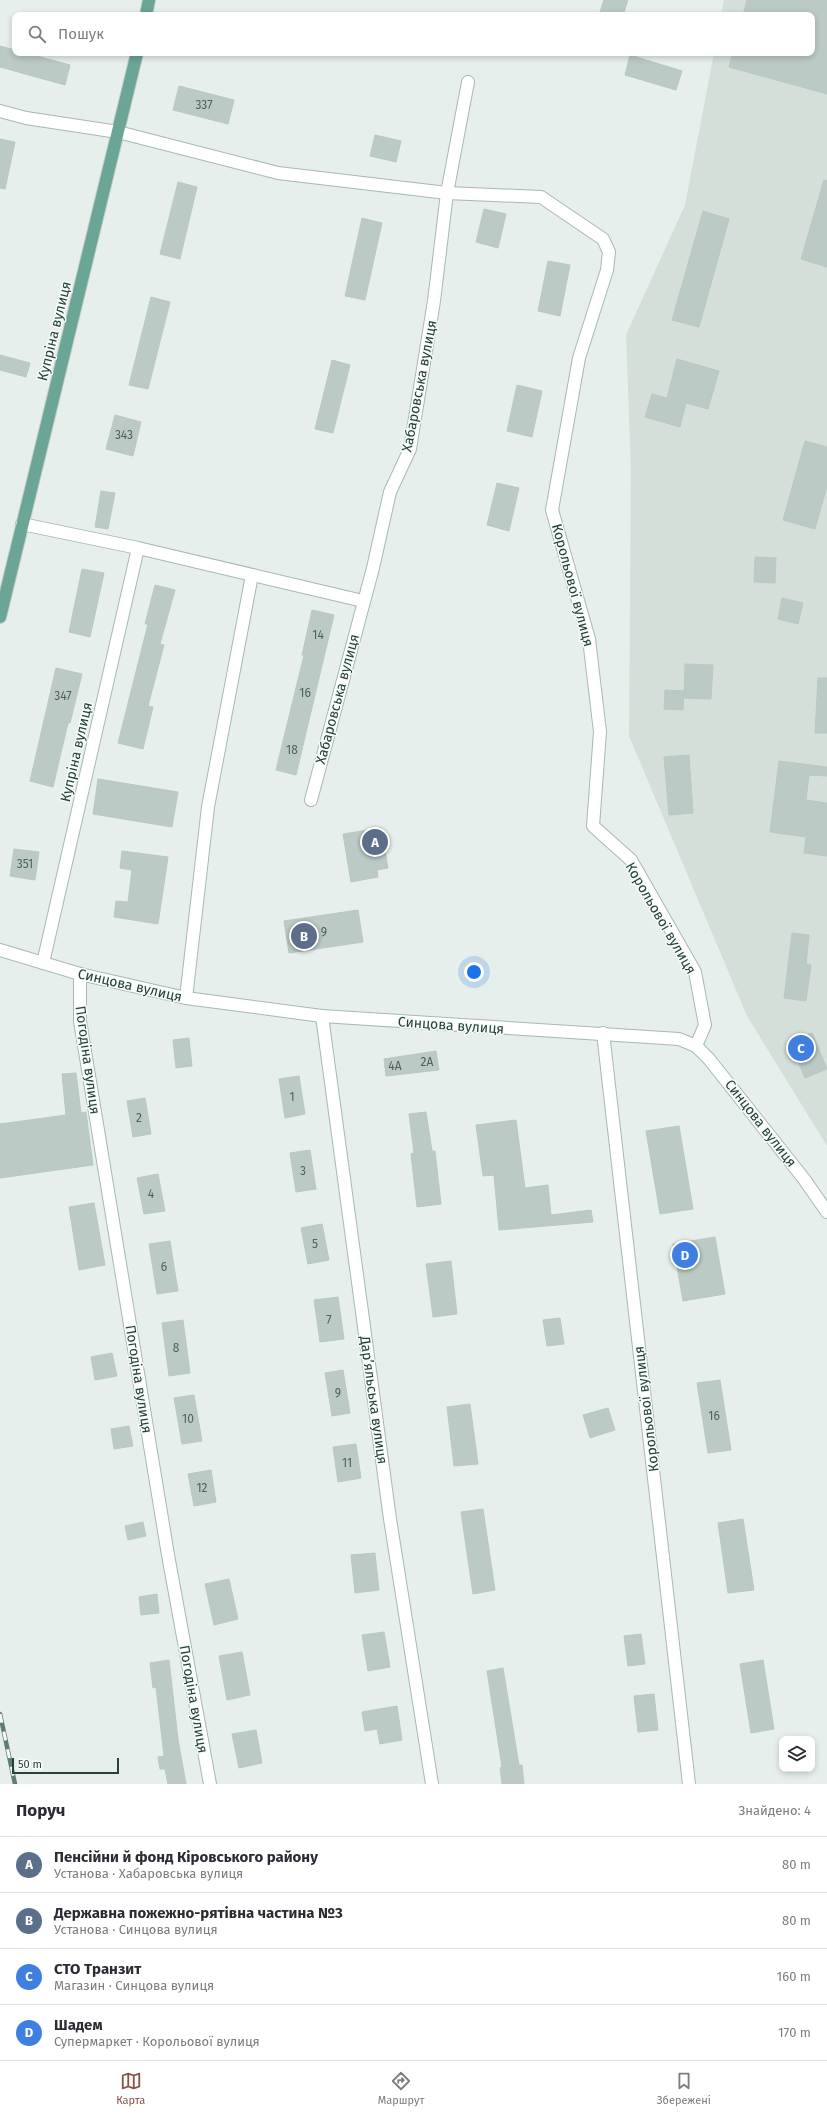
<!DOCTYPE html>
<html lang="uk">
<meta charset="utf-8">
<style>
:root{--surface:#fff;--page:#f7f7f7;--text:#2b2b33;--muted:#7c7c81;--line:#e1e1e2;--accent:#855347}
body{margin:0;font-family:"Fira Sans",sans-serif;background:var(--page);color:var(--text)}
.controls{position:absolute;right:12px;bottom:12px;display:grid;overflow:hidden;border-radius:8px;box-shadow:0 2px 6px #0003}
.controls button{width:36px;height:36px;display:grid;place-items:center;padding:0;border:0;border-bottom:1px solid var(--line);background:var(--surface);color:var(--text);font:20px sans-serif}
.scale{position:absolute;left:12px;bottom:10px;width:107px;box-sizing:border-box;padding-left:4px;border:2px solid #24423a;border-top:0;font-size:11px;line-height:14px;white-space:nowrap;color:#24423a;-webkit-text-stroke:3px #f7fbf9;paint-order:stroke}
.you{position:absolute;left:474px;top:972px;width:14px;height:14px;margin:-10px;border:3px solid #fff;border-radius:50%;background:#1a73e8;box-shadow:0 0 0 6px #1a73e833}
.badge{display:grid;place-items:center;width:26px;height:26px;border-radius:50%;background:var(--accent);color:#fff;font-size:13px;font-weight:700}
.pin{position:absolute;translate:-50% -50%;border:2px solid #fff;box-shadow:0 1px 4px #0006}
.list{margin:0;padding:0;list-style:none}
h2{display:flex;justify-content:space-between;align-items:center;height:52px;margin:0;padding:0 16px;font-size:17px}
h2 small{font-size:13px;font-weight:400;color:var(--muted)}
.list li{display:grid;grid-template-columns:26px 1fr auto;gap:12px;align-items:center;box-sizing:border-box;height:56px;padding:0 16px;border-top:1px solid var(--line)}
.list b{display:block;font-size:15px;white-space:nowrap}
.list p{margin:0;font-size:13px;white-space:nowrap;color:var(--muted)}
.list em{font-size:13px;font-style:normal;color:var(--muted)}
.icon{flex:none;width:22px;height:22px;fill:none;stroke:currentColor;stroke-width:2;stroke-linecap:round;stroke-linejoin:round}
.map{position:relative;flex:none;width:827px;height:1784px;overflow:hidden}
.search{position:absolute;background:var(--surface);box-shadow:0 2px 6px #0003;left:12px;right:12px;top:12px;height:44px;display:flex;align-items:center;gap:10px;box-sizing:border-box;padding:0 14px;border-radius:8px;color:var(--muted);font-size:15px}
.sheet{height:276px;background:var(--surface)}
nav{display:flex;justify-content:space-around;align-items:center;box-sizing:border-box;height:56px;border-top:1px solid var(--line);background:var(--surface);font-size:11px;color:var(--muted)}
nav a{display:grid;justify-items:center;gap:2px}
nav .on{color:var(--accent)}
.map>svg:first-child{display:block}
.built{fill:#d4dfda}
.building{fill:#bbcac4;stroke:#b8c9c2}
.lines{fill:none;stroke-linecap:round;stroke-linejoin:round}
.minor-casing{stroke:#a8b8b2;stroke-width:14}
.major-casing{stroke:#c2cac8;stroke-width:14}
.minor{stroke:#fff;stroke-width:12}
.major{stroke:#6aa596;stroke-width:12}
.rail-casing{stroke:#5f7d75;stroke-width:4.5}
.rail{stroke:#f7fbf9;stroke-width:3;stroke-dasharray:9;stroke-linecap:butt}
.labels{text-anchor:middle;stroke-width:3;stroke-linejoin:round;paint-order:stroke}
.number-label{font-size:12px;fill:#4a645c}
.street-label{font-size:14px;fill:#24423a;stroke:#f7fbf9}
</style>
<div class="map">
<svg width="827" height="1784" viewBox="0 0 827 1784">
<rect width="100%" height="100%" fill="#e6efeb"/>
<polygon class="built" points="724,0 827,0 827,1146 747,1016 629,736 631,471 626,335 685,205 714,53 812,53 812,15 721,15"/>
<g class="building">
<polygon points="604,0 628,0 623,15 599,15"/>
<polygon points="747,0 827,0 827,94 729,67 733,53 812,53 812,15 743,15"/>
<polygon points="0,46 15,50 15,53 26,53 70,65 65,85 0,67"/>
<polygon points="630,55 682,71 676,90 625,75"/>
<polygon points="179,86 234,100 228,124 173,110"/>
<polygon points="375,135 401,141 396,162 370,156"/>
<polygon points="0,139 15,142 5,189 0,188"/>
<polygon points="824,180 827,181 827,267 801,259"/>
<polygon points="178,182 197,187 180,259 160,254"/>
<polygon points="484,209 506,214 498,248 476,242"/>
<polygon points="703,211 729,219 699,327 672,320"/>
<polygon points="362,218 382,223 365,300 345,296"/>
<polygon points="548,261 570,265 560,316 538,311"/>
<polygon points="151,297 170,302 148,389 129,385"/>
<polygon points="0,355 30,363 26,377 0,370"/>
<polygon points="677,359 719,371 708,409 686,403 680,427 645,417 652,394 667,398"/>
<polygon points="332,360 350,365 333,433 315,429"/>
<polygon points="517,385 542,391 532,437 507,431"/>
<polygon points="115,415 141,422 133,456 106,449"/>
<polygon points="805,441 827,447 827,486 815,529 783,520"/>
<polygon points="497,483 519,488 509,531 487,525"/>
<polygon points="101,491 115,493 108,529 95,527"/>
<polygon points="755,557 776,558 775,583 754,582"/>
<polygon points="82,569 104,573 90,637 69,632"/>
<polygon points="155,585 175,590 160,644 164,645 148,706 153,707 143,749 118,743 148,624 145,624"/>
<polygon points="782,598 803,603 798,624 778,619"/>
<polygon points="312,610 334,615 296,775 276,770 304,655 302,655"/>
<polygon points="685,664 713,665 711,699 684,698"/>
<polygon points="56,668 82,674 70,723 68,723 53,787 30,781"/>
<polygon points="818,678 827,678 827,733 815,733"/>
<polygon points="665,690 684,691 683,710 664,709"/>
<polygon points="689,755 693,813 669,815 664,757"/>
<polygon points="779,761 827,767 827,776 809,775 806,800 827,803 827,856 804,853 806,837 770,832"/>
<polygon points="98,779 178,792 172,827 93,814"/>
<polygon points="381,828 388,868 377,870 378,877 351,882 343,834"/>
<polygon points="14,849 39,852 35,880 10,876"/>
<polygon points="122,851 168,857 158,924 114,917 116,901 128,902 132,870 120,868"/>
<polygon points="358,910 363,942 289,953 284,921"/>
<polygon points="792,933 809,935 806,964 811,965 806,1001 784,998"/>
<polygon points="812,1033 827,1069 805,1078 790,1042"/>
<polygon points="189,1038 192,1066 176,1068 173,1040"/>
<polygon points="436,1051 439,1070 386,1076 384,1059"/>
<polygon points="76,1073 81,1113 86,1112 93,1165 0,1178 0,1124 66,1115 62,1074"/>
<polygon points="299,1076 305,1114 285,1118 279,1079"/>
<polygon points="145,1098 151,1134 133,1137 127,1101"/>
<polygon points="426,1112 432,1151 435,1151 441,1204 417,1207 411,1154 414,1153 409,1114"/>
<polygon points="516,1120 525,1188 548,1185 551,1215 591,1210 593,1222 499,1230 494,1175 483,1176 476,1125"/>
<polygon points="679,1126 693,1209 660,1214 646,1131"/>
<polygon points="310,1150 316,1189 296,1192 290,1153"/>
<polygon points="158,1174 165,1211 144,1214 137,1178"/>
<polygon points="94,1203 105,1265 79,1270 69,1207"/>
<polygon points="322,1224 329,1260 308,1264 301,1228"/>
<polygon points="715,1237 725,1294 683,1301 673,1244"/>
<polygon points="170,1241 178,1291 157,1294 149,1244"/>
<polygon points="451,1261 457,1314 433,1317 426,1264"/>
<polygon points="338,1297 344,1339 320,1342 314,1300"/>
<polygon points="560,1318 564,1344 547,1346 543,1320"/>
<polygon points="183,1320 190,1373 169,1376 162,1323"/>
<polygon points="112,1353 117,1376 95,1380 91,1357"/>
<polygon points="343,1370 350,1413 332,1416 325,1373"/>
<polygon points="720,1380 731,1450 708,1453 697,1383"/>
<polygon points="194,1395 202,1441 182,1444 174,1398"/>
<polygon points="470,1404 478,1464 454,1466 447,1407"/>
<polygon points="608,1408 615,1430 590,1438 583,1415"/>
<polygon points="129,1426 133,1446 114,1449 111,1429"/>
<polygon points="356,1444 361,1478 338,1482 333,1447"/>
<polygon points="211,1470 216,1502 194,1506 188,1474"/>
<polygon points="483,1509 495,1590 473,1594 461,1512"/>
<polygon points="743,1519 754,1590 728,1593 718,1523"/>
<polygon points="143,1522 146,1536 128,1540 125,1526"/>
<polygon points="375,1553 379,1590 355,1593 351,1555"/>
<polygon points="229,1579 238,1619 214,1625 205,1584"/>
<polygon points="157,1594 159,1613 141,1615 139,1597"/>
<polygon points="384,1632 390,1667 368,1671 362,1635"/>
<polygon points="641,1634 645,1664 628,1666 624,1636"/>
<polygon points="242,1652 250,1695 227,1700 219,1656"/>
<polygon points="169,1660 178,1739 186,1784 168,1784 165,1769 160,1769 158,1757 164,1756 156,1687 153,1688 150,1663"/>
<polygon points="763,1660 774,1729 751,1733 740,1664"/>
<polygon points="503,1668 519,1765 522,1765 524,1784 502,1784 500,1768 502,1767 487,1671"/>
<polygon points="654,1694 658,1730 638,1732 634,1696"/>
<polygon points="397,1706 402,1740 380,1744 377,1729 365,1731 362,1712"/>
<polygon points="256,1730 262,1763 239,1768 232,1734"/>
</g>
<g class="lines">
<defs>
<g id="minor">
<polyline points="0,111 26,118 118,132 278,173 447,193 541,197 603,239 609,252 607,270 579,358 552,510 589,639 600,732 593,826 631,860 695,972 705,1025 696,1046"/>
<polyline points="22,524 138,548 363,601"/>
<polyline points="311,800 373,568 390,492 410,449 434,301 447,193 468,82"/>
<polyline points="0,950 80,974 186,998 322,1016 679,1039 696,1046 709,1059 804,1179 827,1212"/>
<polyline points="43,963 138,548"/>
<polyline points="80,974 80,1021 168,1555 210,1784"/>
<polyline points="186,998 208,807 252,575"/>
<polyline points="322,1016 390,1519 432,1784"/>
<polyline points="603,1033 689,1784"/>
</g>
<g id="major">
<polyline points="146,15 149,0"/>
<polyline points="0,617 137,53"/>
</g>
</defs>
<use href="#minor" class="minor-casing"/>
<use href="#major" class="major-casing"/>
<use href="#minor" class="minor"/>
<use href="#major" class="major"/>
<defs>
<polyline id="rail" points="0,1714 15,1784"/>
</defs>
<use href="#rail" class="rail-casing"/>
<use href="#rail" class="rail"/>
</g>
<g class="labels">
<g class="number-label">
<text x="204" y="109">337</text>
<text x="124" y="439">343</text>
<text x="318" y="639">14</text>
<text x="305" y="697">16</text>
<text x="63" y="700">347</text>
<text x="292" y="754">18</text>
<text x="25" y="868">351</text>
<text x="324" y="936">9</text>
<text x="427" y="1066">2А</text>
<text x="395" y="1070">4А</text>
<text x="292" y="1101">1</text>
<text x="139" y="1122">2</text>
<text x="303" y="1175">3</text>
<text x="151" y="1198">4</text>
<text x="315" y="1248">5</text>
<text x="164" y="1271">6</text>
<text x="329" y="1324">7</text>
<text x="176" y="1352">8</text>
<text x="338" y="1397">9</text>
<text x="714" y="1420">16</text>
<text x="188" y="1423">10</text>
<text x="347" y="1467">11</text>
<text x="202" y="1492">12</text>
</g>
<g class="street-label">
<text transform="translate(54 331) rotate(-76)" y="5">Купріна вулиця</text>
<text transform="translate(419 386) rotate(-79)" y="5">Хабаровська вулиця</text>
<text transform="translate(573 585) rotate(75)" y="5">Корольової вулиця</text>
<text transform="translate(337 699) rotate(-75)" y="5">Хабаровська вулиця</text>
<text transform="translate(76 752) rotate(-77)" y="5">Купріна вулиця</text>
<text transform="translate(661 918) rotate(60)" y="5">Корольової вулиця</text>
<text transform="translate(130 985) rotate(13)" y="5">Синцова вулиця</text>
<text transform="translate(451 1025) rotate(4)" y="5">Синцова вулиця</text>
<text transform="translate(88 1060) rotate(82)" y="5">Погодіна вулиця</text>
<text transform="translate(761 1123) rotate(52)" y="5">Синцова вулиця</text>
<text transform="translate(139 1379) rotate(81)" y="5">Погодіна вулиця</text>
<text transform="translate(374 1400) rotate(82)" y="5">Дар’яльська вулиця</text>
<text transform="translate(646 1409) rotate(-97)" y="5">Корольової вулиця</text>
<text transform="translate(194 1699) rotate(80)" y="5">Погодіна вулиця</text>
</g>
</g>
</svg>
<div class="controls">
<button><svg class="icon" aria-label="layers" viewBox="0 0 24 24"><path d="M12 4l9 5-9 5-9-5zM3 14l9 5 9-5"/></svg></button>
</div>
<div class="scale">50 m</div>
<div class="you"></div>
<div class="pin badge" style="left:375px;top:842px;background:#5c6f8a">A</div>
<div class="pin badge" style="left:304px;top:936px;background:#5c6f8a">B</div>
<div class="pin badge" style="left:801px;top:1048px;background:#3f7fe0">C</div>
<div class="pin badge" style="left:685px;top:1255px;background:#3f7fe0">D</div>
<div class="search"><svg class="icon" aria-label="search" viewBox="0 0 24 24"><circle cx="10" cy="10" r="6"/><path d="M15 15l6 6"/></svg>Пошук</div>
</div>
<section class="sheet">
<h2>Поруч<small>Знайдено: 4</small></h2>
<ul class="list">
<li><span class="badge" style="background:#5c6f8a">A</span><div><b>Пенсійни й фонд Кіровського району</b><p>Установа · Хабаровська вулиця</p></div><em>80 m</em></li>
<li><span class="badge" style="background:#5c6f8a">B</span><div><b>Державна пожежно-рятівна частина №3</b><p>Установа · Синцова вулиця</p></div><em>80 m</em></li>
<li><span class="badge" style="background:#3f7fe0">C</span><div><b>СТО Транзит</b><p>Магазин · Синцова вулиця</p></div><em>160 m</em></li>
<li><span class="badge" style="background:#3f7fe0">D</span><div><b>Шадем</b><p>Супермаркет · Корольової вулиця</p></div><em>170 m</em></li>
</ul>
</section>
<nav>
<a class="on"><svg class="icon" aria-label="map" viewBox="0 0 24 24"><path d="M3 6l6-2 6 2 6-2v14l-6 2-6-2-6 2zM9 4v14M15 6v14"/></svg>Карта</a>
<a><svg class="icon" aria-label="directions" viewBox="0 0 24 24"><path d="M12 3l9 9-9 9-9-9zM9 14v-3h6M13 9l2 2-2 2"/></svg>Маршрут</a>
<a><svg class="icon" aria-label="saved" viewBox="0 0 24 24"><path d="M7 4h10v16l-5-4-5 4z"/></svg>Збережені</a>
</nav>
